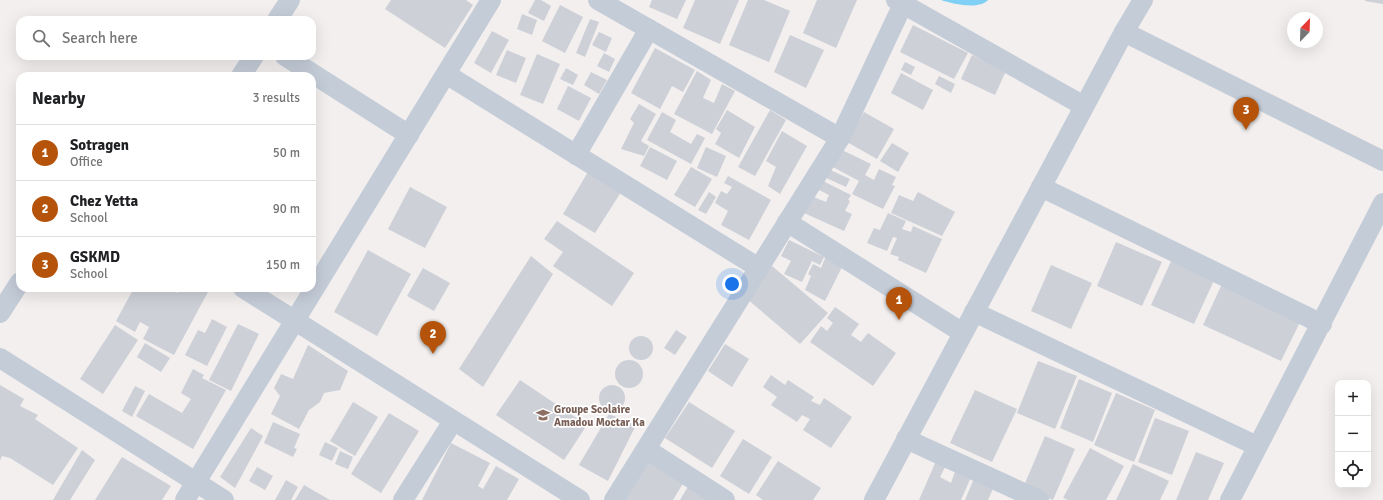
<!DOCTYPE html>
<meta charset="utf-8">
<style>
:root{--surface:#fff;--page:#f6f6f6;--text:#202124;--muted:#757577;--line:#e0e0e0;--accent:#b45309}
body{margin:0;font-family:Signika,sans-serif;background:var(--page);color:var(--text)}
.controls{position:absolute;right:12px;bottom:12px;display:grid;overflow:hidden;border-radius:8px;box-shadow:0 4px 16px #0002}
.controls button{width:36px;height:36px;display:grid;place-items:center;padding:0;border:0;border-bottom:1px solid var(--line);background:var(--surface);color:var(--text);font:20px sans-serif}
.compass{position:absolute;left:1287px;top:12px;width:36px;height:36px;border-radius:50%;background:var(--surface);box-shadow:0 4px 16px #0002;rotate:23deg}
.you{position:absolute;left:732px;top:284px;width:14px;height:14px;margin:-10px;border:3px solid #fff;border-radius:50%;background:#1a73e8;box-shadow:0 0 0 6px #1a73e833}
.badge{display:grid;place-items:center;width:26px;height:26px;border-radius:50%;background:var(--accent);color:#fff;font-size:13px;font-weight:700}
.pin{position:absolute;translate:-50% -33px;filter:drop-shadow(0 1px 2px #0008)}
.pin::after{content:'';position:absolute;top:21px;width:14px;height:12px;background:inherit;clip-path:polygon(0 0,100% 0,50% 100%)}
.list{margin:0;padding:0;list-style:none}
h2{display:flex;justify-content:space-between;align-items:center;height:52px;margin:0;padding:0 16px;font-size:17px}
h2 small{font-size:13px;font-weight:400;color:var(--muted)}
.list li{display:grid;grid-template-columns:26px 1fr auto;gap:12px;align-items:center;box-sizing:border-box;height:56px;padding:0 16px;border-top:1px solid var(--line)}
.list b{display:block;font-size:15px;white-space:nowrap}
.list p{margin:0;font-size:13px;white-space:nowrap;color:var(--muted)}
.list em{font-size:13px;font-style:normal;color:var(--muted)}
.icon{flex:none;width:22px;height:22px;fill:none;stroke:currentColor;stroke-width:2;stroke-linecap:round;stroke-linejoin:round}
.map{position:relative;flex:none;width:1383px;height:500px;overflow:hidden}
.search{position:absolute;background:var(--surface);box-shadow:0 4px 16px #0002;left:16px;top:16px;width:300px;height:44px;display:flex;align-items:center;gap:10px;box-sizing:border-box;padding:0 14px;border-radius:12px;color:var(--muted);font-size:15px}
.panel{position:absolute;background:var(--surface);box-shadow:0 4px 16px #0002;left:16px;top:72px;width:300px;height:220px;border-radius:12px}
.map>svg:first-child{display:block}
.water{fill:#80d0f6}
.building{fill:#cdd0d7}
.lines{fill:none;stroke-linecap:round;stroke-linejoin:round}
.street{stroke:#c4ccd8;stroke-width:20}
.labels{text-anchor:middle;stroke-width:3.5;stroke-linejoin:round;paint-order:stroke}
.education-label{font-size:11px;font-weight:bold;fill:#785e54;stroke:#fff;text-anchor:start}
</style>
<div class="map">
<svg width="1383" height="500" viewBox="0 0 1383 500">
<rect width="100%" height="100%" fill="#f2efee"/>
<path class="water" d="M941 0H988C979 10 953 4 941 0Z"/>
<g class="building">
<polygon points="391,0 466,0 473,5 445,48 385,9"/>
<polygon points="535,0 541,0 551,6 544,21 528,13"/>
<polygon points="652,0 686,0 677,19 649,7"/>
<polygon points="695,0 739,0 720,44 683,28"/>
<polygon points="748,0 764,0 790,11 769,62 729,45"/>
<polygon points="817,0 857,0 836,48 803,33"/>
<polygon points="1365,0 1383,0 1383,4 1365,1"/>
<polygon points="560,5 583,17 565,53 542,41"/>
<polygon points="522,14 537,20 532,35 517,29"/>
<polygon points="590,19 599,22 585,57 576,53"/>
<polygon points="913,25 968,53 954,79 900,52"/>
<polygon points="492,31 509,40 491,73 474,63"/>
<polygon points="599,32 612,38 606,52 592,45"/>
<polygon points="790,35 824,50 806,88 774,72"/>
<polygon points="655,48 695,70 683,92 672,86 660,109 631,93"/>
<polygon points="507,50 526,58 516,83 496,75"/>
<polygon points="604,53 615,59 609,72 597,66"/>
<polygon points="537,54 560,64 543,104 520,95"/>
<polygon points="972,55 1006,71 995,95 961,79"/>
<polygon points="905,62 915,67 911,75 901,70"/>
<polygon points="566,68 578,75 573,85 560,79"/>
<polygon points="697,71 711,80 703,98 714,103 722,84 735,91 712,134 674,114"/>
<polygon points="591,72 607,80 599,94 584,85"/>
<polygon points="901,73 933,90 923,110 891,93"/>
<polygon points="939,76 955,84 951,93 935,84"/>
<polygon points="568,86 591,98 579,121 557,109"/>
<polygon points="639,104 656,114 641,141 649,146 644,156 621,149 634,123 630,119"/>
<polygon points="727,110 755,127 739,158 715,144 721,133 716,129"/>
<polygon points="770,110 786,120 755,176 738,167"/>
<polygon points="662,112 676,120 670,132 691,144 697,134 705,138 691,164 647,140"/>
<polygon points="864,112 894,129 877,159 847,142"/>
<polygon points="782,131 807,146 780,194 768,186 776,167 766,161"/>
<polygon points="892,143 909,153 898,172 880,161"/>
<polygon points="650,147 677,161 667,180 640,166"/>
<polygon points="706,147 726,156 717,177 697,168"/>
<polygon points="840,149 871,164 865,175 874,180 879,169 896,177 892,185 895,186 883,209 852,194 859,181 831,166"/>
<polygon points="691,167 712,179 695,207 674,195"/>
<polygon points="828,169 850,179 846,187 824,177"/>
<polygon points="588,172 621,192 595,233 563,214"/>
<polygon points="728,176 771,200 749,240 721,225 728,211 715,203 721,191 727,194 732,187 724,183"/>
<polygon points="821,180 851,195 848,200 850,201 845,211 852,214 844,231 804,213 811,196 826,202 829,195 817,189"/>
<polygon points="410,187 447,207 425,248 388,229"/>
<polygon points="709,192 716,197 706,214 698,210"/>
<polygon points="918,192 955,212 942,236 891,213 899,195 913,201"/>
<polygon points="888,213 906,221 902,229 911,232 913,226 942,239 926,273 898,260 899,257 890,254 897,238 893,237 887,251 867,243 874,228 880,230"/>
<polygon points="557,221 634,273 612,306 553,266 563,252 544,239"/>
<polygon points="789,240 824,257 820,265 812,261 802,282 784,274 791,261 781,256"/>
<polygon points="1116,242 1162,262 1142,306 1097,286"/>
<polygon points="368,250 411,274 377,336 334,312"/>
<polygon points="531,256 553,274 483,387 459,369"/>
<polygon points="826,256 843,265 825,301 805,290 811,276 808,274 813,264 821,268"/>
<polygon points="1173,257 1216,276 1194,324 1151,305"/>
<polygon points="1051,265 1092,283 1071,329 1031,311"/>
<polygon points="772,266 828,313 800,344 746,298"/>
<polygon points="423,268 450,283 434,311 407,296"/>
<polygon points="1222,284 1301,320 1281,361 1203,325"/>
<polygon points="134,288 167,288 177,293 180,288 191,292 193,288 206,288 209,290 174,355 143,339 149,327 140,322 135,332 116,321"/>
<polygon points="835,307 859,324 851,335 861,342 868,333 896,353 873,386 810,342 821,326 827,331 833,323 827,318"/>
<polygon points="212,319 227,327 207,366 185,355 198,330 205,333"/>
<polygon points="238,324 259,334 231,391 209,380"/>
<polygon points="115,325 138,340 103,394 80,379"/>
<polygon points="676,330 687,337 675,355 664,348"/>
<circle cx="641" cy="348" r="12"/>
<polygon points="145,343 170,358 161,372 137,357"/>
<polygon points="725,344 749,359 732,387 708,371"/>
<polygon points="308,345 348,371 340,390 324,393 320,402 309,410 299,429 271,414 280,396 274,388 281,374 293,379"/>
<circle cx="629" cy="374" r="14"/>
<polygon points="1038,361 1077,376 1055,429 1017,413"/>
<polygon points="193,369 204,375 202,378 226,390 193,449 136,416 149,394 182,413 191,399 181,393"/>
<polygon points="771,375 785,385 788,380 814,397 811,401 820,405 824,398 852,417 831,448 803,430 810,419 802,415 797,422 771,405 777,397 763,387"/>
<polygon points="1079,379 1112,393 1093,442 1060,428"/>
<polygon points="520,380 587,425 564,460 496,415"/>
<circle cx="612" cy="398" r="13"/>
<polygon points="0,385 24,399 20,406 38,415 35,419 78,448 53,485 10,458 2,456 0,461"/>
<polygon points="135,386 145,391 132,417 122,411"/>
<polygon points="975,390 1017,409 992,462 950,443"/>
<polygon points="1116,393 1155,410 1134,462 1094,445"/>
<polygon points="353,402 378,417 355,456 330,441"/>
<polygon points="689,402 735,431 712,468 665,438"/>
<polygon points="389,413 419,431 381,493 351,474"/>
<polygon points="609,414 636,425 608,481 579,465"/>
<polygon points="1155,418 1189,431 1172,475 1138,462"/>
<polygon points="273,422 300,434 294,448 297,449 293,457 264,443"/>
<polygon points="251,428 263,436 235,488 220,477"/>
<polygon points="1045,436 1075,449 1053,500 1023,488"/>
<polygon points="743,439 772,457 749,494 720,476"/>
<polygon points="325,442 338,448 332,461 319,455"/>
<polygon points="451,443 490,463 478,486 483,489 496,466 519,479 507,500 422,500"/>
<polygon points="1090,448 1124,466 1106,500 1068,500 1063,498"/>
<polygon points="82,450 95,460 70,500 53,500"/>
<polygon points="340,451 353,457 348,469 335,464"/>
<polygon points="1196,452 1224,463 1208,500 1176,500"/>
<polygon points="122,457 171,486 162,500 95,500"/>
<polygon points="651,459 685,480 673,500 625,500"/>
<polygon points="778,461 821,488 813,500 763,500 756,495"/>
<polygon points="936,461 946,465 940,477 951,483 956,469 972,475 961,500 919,500"/>
<polygon points="1133,464 1169,481 1160,500 1116,500"/>
<polygon points="257,467 273,476 265,490 249,481"/>
<polygon points="975,476 995,484 988,500 965,500"/>
<polygon points="286,480 298,487 291,500 275,500"/>
<polygon points="690,483 718,500 680,500"/>
<polygon points="304,485 330,500 295,500"/>
</g>
<g class="lines">
<g class="street">
<polyline points="598,0 840,138"/>
<polyline points="896,0 1084,106"/>
<polyline points="277,20 290,0"/>
<polyline points="1124,32 1383,161"/>
<polyline points="285,56 409,135"/>
<polyline points="446,74 759,268"/>
<polyline points="241,76 254,56"/>
<polyline points="576,155 649,29"/>
<polyline points="1041,187 1322,324"/>
<polyline points="787,222 963,333"/>
<polyline points="243,288 580,500"/>
<polyline points="974,312 1257,446"/>
<polyline points="0,313 20,282"/>
<polyline points="0,358 224,500"/>
<polyline points="906,439 1039,500"/>
<polyline points="646,449 725,500"/>
<polyline points="185,500 491,0"/>
<polyline points="403,500 453,421"/>
<polyline points="614,500 840,138 903,4 903,0"/>
<polyline points="874,500 1124,32 1143,0"/>
<polyline points="1230,500 1383,203"/>
</g>
</g>
<defs>
<symbol id="school-bare" viewBox="-9 -9 18 18"><path d="M0-5L7-2L0 1L-7-2ZM-4 1L0 2.5L4 1V4Q0 6-4 4Z" fill="#8d6e63" stroke="#fff" stroke-width="2.5" paint-order="stroke"/></symbol>
</defs>
<g fill-rule="evenodd">
<use href="#school-bare" x="533" y="405" width="20" height="20"/>
</g>
<g class="labels">
<g class="education-label">
<text x="554" y="413">Groupe Scolaire<tspan x="554" dy="13">Amadou Moctar Ka</tspan></text>
</g>
</g>
</svg>
<div class="controls">
<button>+</button>
<button>−</button>
<button><svg class="icon" aria-label="locate" viewBox="0 0 24 24"><circle cx="12" cy="12" r="6"/><path d="M12 2v4M12 18v4M2 12h4M18 12h4"/></svg></button>
</div>
<svg class="compass" viewBox="-18 -18 36 36"><path d="M0-13l5 13h-10z" fill="#e53935"/><path d="M0 13l5-13h-10z" fill="#757577"/></svg>
<div class="you"></div>
<div class="pin badge" style="left:899px;top:320px">1</div>
<div class="pin badge" style="left:433px;top:354px">2</div>
<div class="pin badge" style="left:1246px;top:130px">3</div>
<div class="search"><svg class="icon" aria-label="search" viewBox="0 0 24 24"><circle cx="10" cy="10" r="6"/><path d="M15 15l6 6"/></svg>Search here</div>
<section class="panel">
<h2>Nearby<small>3 results</small></h2>
<ul class="list">
<li><span class="badge">1</span><div><b>Sotragen</b><p>Office</p></div><em>50 m</em></li>
<li><span class="badge">2</span><div><b>Chez Yetta</b><p>School</p></div><em>90 m</em></li>
<li><span class="badge">3</span><div><b>GSKMD</b><p>School</p></div><em>150 m</em></li>
</ul>
</section>
</div>
